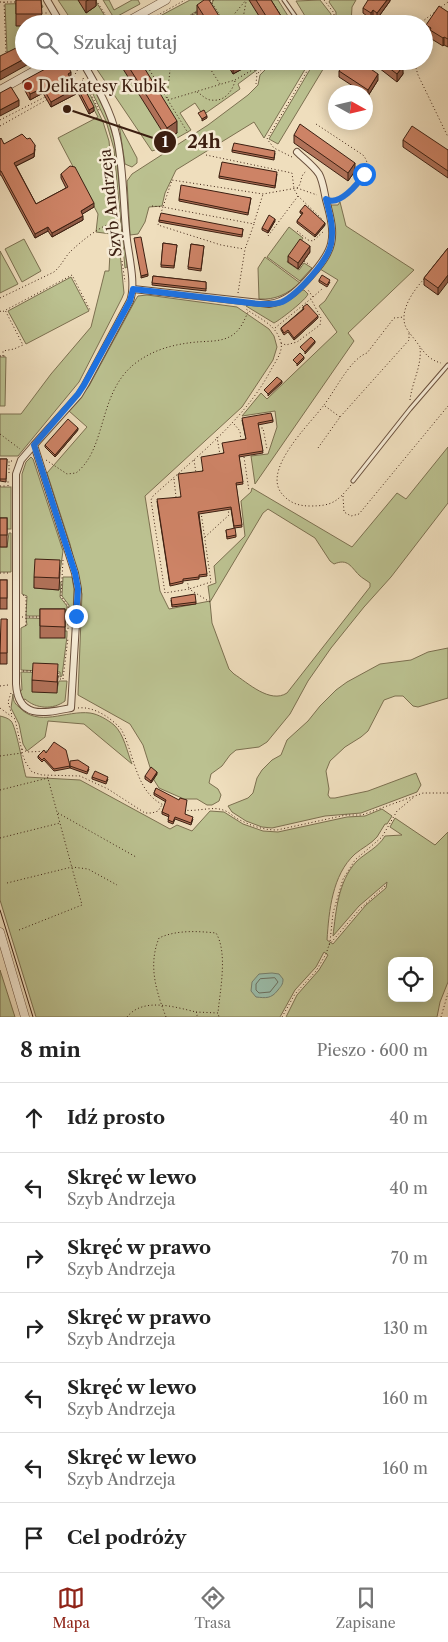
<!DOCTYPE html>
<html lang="pl">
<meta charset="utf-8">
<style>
:root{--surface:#fff;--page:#f2f2f2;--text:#222;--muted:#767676;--line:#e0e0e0;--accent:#8f2418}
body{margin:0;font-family:"Libre Caslon Text",serif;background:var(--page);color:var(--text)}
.controls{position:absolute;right:15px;bottom:15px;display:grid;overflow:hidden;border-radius:10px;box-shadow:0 2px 12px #0003}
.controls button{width:45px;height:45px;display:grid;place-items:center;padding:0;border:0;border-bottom:1px solid var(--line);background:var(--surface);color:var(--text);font:25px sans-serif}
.compass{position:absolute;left:328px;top:85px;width:45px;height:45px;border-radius:50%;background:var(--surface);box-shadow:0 2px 12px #0003;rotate:98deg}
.stop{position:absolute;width:15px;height:15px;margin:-11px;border:4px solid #1a73e8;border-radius:50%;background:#fff}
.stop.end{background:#1a73e8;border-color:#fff;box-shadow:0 1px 5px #0008}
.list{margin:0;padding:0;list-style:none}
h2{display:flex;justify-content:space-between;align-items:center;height:65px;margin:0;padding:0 20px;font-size:21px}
h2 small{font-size:16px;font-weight:400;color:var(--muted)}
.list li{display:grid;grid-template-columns:32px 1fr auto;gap:15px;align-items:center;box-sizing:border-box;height:70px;padding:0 20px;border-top:1px solid var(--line)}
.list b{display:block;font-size:19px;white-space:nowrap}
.list p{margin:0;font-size:16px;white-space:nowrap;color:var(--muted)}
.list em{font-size:16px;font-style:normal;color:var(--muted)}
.icon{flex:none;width:28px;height:28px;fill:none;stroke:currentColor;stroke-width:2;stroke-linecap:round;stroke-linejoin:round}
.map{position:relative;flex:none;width:448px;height:1017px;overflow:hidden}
.search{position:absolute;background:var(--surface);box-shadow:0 2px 12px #0003;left:15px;right:15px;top:15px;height:55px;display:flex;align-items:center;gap:12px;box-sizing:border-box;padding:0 18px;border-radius:28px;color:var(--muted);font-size:19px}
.sheet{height:555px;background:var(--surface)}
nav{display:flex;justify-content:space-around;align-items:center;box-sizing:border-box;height:70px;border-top:1px solid var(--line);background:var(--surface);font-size:14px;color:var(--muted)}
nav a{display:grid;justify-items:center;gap:2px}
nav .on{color:var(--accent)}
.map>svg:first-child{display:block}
.green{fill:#bbc190;stroke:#7c7050;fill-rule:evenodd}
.water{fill:#9bbdaa;stroke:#757e6d}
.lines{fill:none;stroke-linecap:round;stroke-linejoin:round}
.shore{stroke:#6c6e5e;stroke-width:1}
.service-casing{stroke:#694f3c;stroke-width:5}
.minor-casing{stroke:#694f3c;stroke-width:8}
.tertiary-casing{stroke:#694f3c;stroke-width:9}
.path{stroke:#3c1f11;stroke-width:1;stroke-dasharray:1 2.5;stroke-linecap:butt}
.service{stroke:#f5ead4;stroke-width:3}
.minor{stroke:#f5ead4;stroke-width:6}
.tertiary{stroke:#f5ead4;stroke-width:8}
.tram{stroke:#3c1f11;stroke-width:1}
.wall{fill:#b07158;stroke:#3c1f11}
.shaded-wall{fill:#905c47;stroke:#3c1f11}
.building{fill:#cd8366;stroke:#3c1f11}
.route{stroke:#1a73e8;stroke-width:6}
.poi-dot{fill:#8f2418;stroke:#f5ead4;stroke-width:2}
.labels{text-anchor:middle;stroke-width:5;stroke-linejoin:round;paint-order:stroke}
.poi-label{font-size:16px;fill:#3c1f11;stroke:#f5ead4;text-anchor:start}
.street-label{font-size:16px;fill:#3c1f11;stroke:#f5ead4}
.leader{fill:none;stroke:#3c1f11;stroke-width:2}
.callout-dot{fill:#3c1f11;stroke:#f5ead4;stroke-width:2}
.mark-label{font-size:15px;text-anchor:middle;font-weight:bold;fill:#fff}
.callout-label{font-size:18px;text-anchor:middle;font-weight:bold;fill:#3c1f11;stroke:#f5ead4;stroke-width:5;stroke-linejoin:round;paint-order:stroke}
</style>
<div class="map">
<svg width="448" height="1017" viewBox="0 0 448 1017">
<rect width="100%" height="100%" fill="#efdebd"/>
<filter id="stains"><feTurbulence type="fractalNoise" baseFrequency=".004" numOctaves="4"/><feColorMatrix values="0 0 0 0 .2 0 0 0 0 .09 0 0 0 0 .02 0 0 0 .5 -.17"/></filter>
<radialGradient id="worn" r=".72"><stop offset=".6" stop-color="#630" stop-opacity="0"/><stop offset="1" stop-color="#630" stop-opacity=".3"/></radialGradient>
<g class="green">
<polygon points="58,0 95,0 108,21 104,24 68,24 67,22 70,18"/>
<polygon points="103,0 109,0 114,10 132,0 138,0 140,4 114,18"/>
<polygon points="190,0 209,0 208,4 176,24 145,24"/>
<polygon points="212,0 278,0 293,24 179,24 213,2"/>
<polygon points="320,0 331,14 331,24 305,24 308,21 296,1"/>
<polygon points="330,0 356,0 352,7 351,24 336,24 336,12 329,2"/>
<polygon points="41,3 43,7 41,8 16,8 24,26 24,46 9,54 7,51 5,4"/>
<polygon points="93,61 269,61 238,84 240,89 203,115 195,103 180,113 191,130 158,149 152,151 96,68"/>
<polygon points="274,61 310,61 264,138 254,122 176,170 165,193 162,206 149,207 145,222 138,234 130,235 127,181 132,174 208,125 248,95 258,85 260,75"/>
<polygon points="315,61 328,61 278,144 269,139"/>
<polygon points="93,87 106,113 115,142 127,267 125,268 114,149 106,121 90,88"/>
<polygon points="88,90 103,122 109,141 124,293 122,298 79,382 18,456 0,456 0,414 21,414 51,374 91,327 105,271 109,271 111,234 96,232 98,214 58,138 98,117 84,91"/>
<polygon points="119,124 137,158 137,163 132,167 125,164"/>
<polygon points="340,202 346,226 414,270 348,333 354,341 255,484 251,456 268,454 277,427 275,411 242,416 261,393 267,399 337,332 319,306 325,301 338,280 320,269 329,256 335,236 331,205 338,205"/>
<polygon points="289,227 303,238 287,262 299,270 304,263 312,268 300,281 267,257"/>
<polygon points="24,239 41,271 22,282 5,249"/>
<polygon points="0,251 18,284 0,293"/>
<path d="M265 257 300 283C287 294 276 300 259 299L258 268Z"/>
<polygon points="71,277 89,311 26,344 8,311"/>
<path d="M301 290H304L308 294C306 300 280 320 274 323L246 306 249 305 269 306Z"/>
<path d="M147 295 237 307 269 329 274 336 277 347 273 360 242 407 145 496 160 591 169 609 210 601 208 586 216 583 214 566 245 536 241 501 251 492 252 488 352 547 397 493 406 499 448 447V503L391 577 364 607 331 648 308 681 290 714 267 742 259 747 236 750 230 755 222 766 211 774 209 783 218 789 221 795 219 801 212 805H207L197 799H184L159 788 154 780 143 745 130 724 78 695 82 594 70 544 47 473 87 427 69 411 89 386 136 299 138 296ZM268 509 315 538 330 561 334 564C348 558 351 567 359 575 362 578 366 580 370 583V587L287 693C270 704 248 683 234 674L229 669 212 623 210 602 263 513Z"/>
<polygon points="0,357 6,357 5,406 0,406"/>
<polygon points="31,457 33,459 63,551 60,572 35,570 34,588 59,590 59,582 61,582 60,597 67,606 66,616 26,616 27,596 22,594 22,474 26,462"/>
<rect x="0" y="487" width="11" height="42"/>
<polygon points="9,533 11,533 11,572 0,572 0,547 7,547"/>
<polygon points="63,577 72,577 74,589 73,616 69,615 69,605 62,596"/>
<polygon points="26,618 65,619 65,631 67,631 67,636 62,676 60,677 60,672 21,670 21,628 27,625"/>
<polygon points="448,648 448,698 418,707 413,706 403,696 395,696 384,700 368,731 361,737 345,747 330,761 326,771 329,789 328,795 330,798 335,798 368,791 416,773 421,785 417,792 361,813 325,816 272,828 262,827 246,821 232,812 228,806 248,798 253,793 257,778 262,770 272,760 281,755 287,740 308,721 320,706 336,690 347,682 380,664 411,660 428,652"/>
<path d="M21 672 57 673 56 693 59 681H67L65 701C53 710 36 709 25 699L23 700 20 691 22 690Z"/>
<path d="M13 694C13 700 14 703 19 707 38 728 66 710 90 713 98 714 108 720 114 725 124 734 127 752 132 764L84 724 48 721 45 737 27 751 23 744 19 724 11 708Z"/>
<path d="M0 716C4 717 8 718 11 721 16 726 23 767 26 777L80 780 170 829 177 825 192 831 210 811 224 812 243 824 263 831 278 832 347 817 365 816 382 809 392 816 387 824H385C382 828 380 833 377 837 371 844 362 848 355 854 332 875 329 911 327 940L333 944 366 905 386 888 387 882 359 906 333 936C336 911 338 882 356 862 365 853 378 848 385 836L402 835 390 827 395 818 435 845 448 832V982L440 1002 437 1017H286L297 995 319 970 328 955 324 952 316 967 295 990 280 1017H36L0 900ZM392 961H429V998H392Z"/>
<polygon points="0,970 15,1017 0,1017"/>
</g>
<path class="water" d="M272 973 279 974 283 979C283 985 281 986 278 990 271 999 266 998 256 997L251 991 252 982 259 974Z"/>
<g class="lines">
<polygon class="shore" points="275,978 278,982 270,992 259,993 256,990 256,984 260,979"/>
<defs>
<g id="service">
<polyline points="284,0 300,23"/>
<polyline points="353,481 410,409 448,365"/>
</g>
<g id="minor">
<polyline points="47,0 61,24"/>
<path d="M133 289 269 304C285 302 296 292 307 280 335 250 337 239 326 200 324 191 323 181 319 174 313 165 304 159 297 152"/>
<path d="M34 445 21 460 16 474V684C18 720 45 713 71 708L78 589 75 573 34 445 79 395 85 385 130 301C136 285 129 257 127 240 123 206 124 171 117 138 111 110 96 85 82 61"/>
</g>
<g id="tertiary">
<polyline points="123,24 166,0"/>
<polyline points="0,90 52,61"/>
<polyline points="0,932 25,1017"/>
</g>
</defs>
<use href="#service" class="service-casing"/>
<use href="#minor" class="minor-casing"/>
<use href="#tertiary" class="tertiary-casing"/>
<g class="path">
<polyline points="96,0 110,22"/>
<polyline points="210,0 225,23"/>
<polyline points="271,0 286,24"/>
<polyline points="324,0 334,13 334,24"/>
<polyline points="0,2 16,2"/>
<polyline points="4,2 6,53"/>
<polyline points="210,3 214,0"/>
<polyline points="46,24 46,12"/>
<polyline points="107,24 119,17"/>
<polyline points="142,24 185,0"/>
<polyline points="177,24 198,11"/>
<polyline points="226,24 246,0"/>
<polyline points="242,24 246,2"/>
<polyline points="419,24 448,2"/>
<polyline points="144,61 188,133"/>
<polyline points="202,61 209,67 220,84"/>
<polyline points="249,61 257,74 256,84"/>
<polyline points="414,61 418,75 448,137"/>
<polyline points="258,73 271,61"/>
<polyline points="83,78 100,112"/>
<polyline points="72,80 78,69"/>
<polyline points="73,86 83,80"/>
<path d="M197 92C201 94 206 100 211 100 224 102 232 92 235 81"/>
<polyline points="167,98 171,61"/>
<polyline points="168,100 235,80 254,69"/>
<polyline points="0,120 45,97"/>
<path d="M316 124 363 155C378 173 350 190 338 200L334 201"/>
<polyline points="0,126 48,99"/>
<polyline points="206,155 292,173 294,189 298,196 323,220"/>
<polyline points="292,157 274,148 267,139 313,61"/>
<polyline points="297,188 317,195"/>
<polyline points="152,206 163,207 161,213"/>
<polyline points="160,217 158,225 221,245 244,249"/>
<polyline points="254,223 263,194"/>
<polyline points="297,231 308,240 313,241 324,231"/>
<polyline points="268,236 298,196"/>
<polyline points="122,261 125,282"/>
<polyline points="304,261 310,265"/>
<path d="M424 279C414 290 400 309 405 325 407 331 414 338 418 344 425 354 430 360 441 363"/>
<path d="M238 293 245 249 254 224 163 207 172 180 263 194 297 188C303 183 299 175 307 171"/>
<polyline points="313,297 322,289"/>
<path d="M0 298 54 272C61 266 64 259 69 253 80 242 103 223 119 221"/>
<polyline points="0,311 2,312 72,275 90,310"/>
<polyline points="275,328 313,297 308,290"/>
<polyline points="281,343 286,345 297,342 320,325 321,318 311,299"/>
<polyline points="0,356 7,356"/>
<polyline points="3,356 3,351 14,349 23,345 5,310"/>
<path d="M410 400C412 382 422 366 420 348"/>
<polyline points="325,406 340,417"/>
<polyline points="234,424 240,431 241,441"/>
<polyline points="258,428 263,428 267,449"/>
<polyline points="0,434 20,449"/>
<polyline points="217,437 220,455"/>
<polyline points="318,448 340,417 409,340 409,332"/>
<polyline points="244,457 249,491"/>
<path d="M46 460 67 474 76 473C108 448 97 391 137 362 155 349 175 344 197 342 208 341 221 342 231 336 240 331 244 321 248 312"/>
<polyline points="194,460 196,473"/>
<polyline points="9,473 9,461 13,461"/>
<polyline points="174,479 176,497"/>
<path d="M351 485C337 502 332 506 310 506 299 506 290 503 283 495 260 471 310 424 324 405 335 391 350 359 367 353L394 318 404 317"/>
<polyline points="0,486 7,486"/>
<polyline points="8,486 8,479"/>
<polyline points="343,496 344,512 351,516 359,514 448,406"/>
<polyline points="205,537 229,515 228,509"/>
<polyline points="63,560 61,596 68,606 68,631"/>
<polyline points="0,573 9,573"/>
<polyline points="187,580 189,589 211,582 201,512"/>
<polyline points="23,595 26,597 26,625 24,626"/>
<path d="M210 602 189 589 165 593 151 500 153 496C196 457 245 420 272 368 276 361 283 351 281 343 277 325 260 319 246 309"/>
<polyline points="22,617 40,617"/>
<polyline points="23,671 32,671"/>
<polyline points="58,673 59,679 62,679"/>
<polyline points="63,679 68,638"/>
<polyline points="0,686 8,685"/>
<polyline points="11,693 8,702 12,715"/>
<polyline points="0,708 15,719 23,756 26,763 32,772 42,775 80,776 108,789 145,813 152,813 158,811 162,805"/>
<path d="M78 708C94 706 111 718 121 729 135 754 135 794 166 806"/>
<polyline points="22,749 27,752 49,751"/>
<polyline points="0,756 22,753"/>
<polyline points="0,790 48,778"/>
<path d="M184 810C197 812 212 806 223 810 227 811 232 815 236 818 249 825 262 830 277 830L346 815H362L423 793H448"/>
<polyline points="58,813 136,857"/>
<polyline points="0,838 60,823"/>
<polyline points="7,883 72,867 88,869 117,885"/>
<polyline points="19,930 82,905 47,775"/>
<polyline points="329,945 359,910 385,886"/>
<polyline points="196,1012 218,1013 219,1017"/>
<path d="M127 1017C143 997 175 1007 196 1012L198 1014 196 1017"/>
<path d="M166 1017C156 991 148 965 159 938 176 930 197 931 216 933 228 953 220 990 218 1013"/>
<polyline points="282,1017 295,994 316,971 326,954 330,942 333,913 343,879 355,860 382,837 397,811 414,797"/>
<polyline points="441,1017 448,993"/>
</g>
<use href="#service" class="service"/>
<use href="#minor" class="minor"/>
<use href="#tertiary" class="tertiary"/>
<polyline class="tram" points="0,910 33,1017"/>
</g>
<g class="wall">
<polygon points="16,0 41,0 42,24 24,24 24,26 16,26"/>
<polygon points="78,0 96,0 96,6 86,13"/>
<polygon points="249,0 271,0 286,24 264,24"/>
<polygon points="390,0 390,1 377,19 373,16 371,19 363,13 363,8"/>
<polygon points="197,5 224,24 202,24 197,16"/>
<polygon points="448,12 448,47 444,45 443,46 430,38 430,35 426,33 426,25"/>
<polygon points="118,61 140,61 177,133 167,139"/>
<polygon points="225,61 244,61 244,68 233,74"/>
<polygon points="370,61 406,61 402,66 403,74 397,82"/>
<polygon points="339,71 378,80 368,96 366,95 366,92 362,92 339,77"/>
<polygon points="71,78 70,79 76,94 51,107 43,93 30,100 23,87 23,81"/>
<polygon points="78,89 94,111 89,114 78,93"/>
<polygon points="294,135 355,171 348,181 294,143"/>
<polygon points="0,139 4,144 35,149 34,157 16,166 36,204 66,188 61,178 61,174 94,207 82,214 83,220 52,237 48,231 35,238 1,175 0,175"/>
<polygon points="403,140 448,150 448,178 403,147"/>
<polygon points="232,150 275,153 274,160 232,152"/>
<polygon points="277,174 275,188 219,178 219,176"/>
<polygon points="251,198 248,215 179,201 179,199"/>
<polygon points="300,211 325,225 315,237 297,223 297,221 302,214 300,213"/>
<polygon points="159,220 243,229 242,237 159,222"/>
<polygon points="275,221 268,233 262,230 262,228"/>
<polygon points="163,243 177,245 174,268 161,267"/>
<polygon points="191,244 204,246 201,271 188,269"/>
<polygon points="448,248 438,295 424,285 424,278"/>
<polygon points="310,252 298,269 288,262 288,256"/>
<polygon points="153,276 206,282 206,291 152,285"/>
<polygon points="319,280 330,282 327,287 319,282"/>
<polygon points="303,307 318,318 294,340 288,332 284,335 281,330 281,328 303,309"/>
<polygon points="242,420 273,420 273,422 258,425 263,453 239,457 243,484 236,485 242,527 234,528 231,509 199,514 207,576 199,577 199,579 183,581 183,583 170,586 157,501 181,497 202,471 223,453 246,439"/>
<polygon points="78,430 55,457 45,447 45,445"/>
<polygon points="0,459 7,459 6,482 0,481"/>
<rect x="0" y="518" width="7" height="29"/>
<polygon points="226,530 236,535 236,537 227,539"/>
<polygon points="60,572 59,590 34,588 34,577"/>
<rect x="0" y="580" width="7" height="29"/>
<polygon points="171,600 196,602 196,604 172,607"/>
<rect x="40" y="609" width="25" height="29"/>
<polygon points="7,619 7,664 0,664 0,636"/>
<polygon points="58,675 57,693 32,692 32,680"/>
<polygon points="46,753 70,765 89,769 87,774 70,768 70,766 70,768 54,771 44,760 42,762 38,758 38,756"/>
<polygon points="157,774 151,783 145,779 145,776"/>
<polygon points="92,777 108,779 106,784 92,779"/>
<polygon points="156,788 185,814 193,819 191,825 175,819 173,824 168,822 169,817 162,814 162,812 166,802 154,795 154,793"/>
</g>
<g class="shaded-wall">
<polygon points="89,0 96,0 96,6 86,13 86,1"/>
<polygon points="387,0 390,0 390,1 377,19 377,13"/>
<polygon points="373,10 373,16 371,19 371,13"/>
<polygon points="444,37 444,45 443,46 443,38"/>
<polygon points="24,59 24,61 34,61 0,80 0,72"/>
<polygon points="236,61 244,61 244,68 233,74 233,63"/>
<polygon points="400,61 406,61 399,70 399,62"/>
<polygon points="403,66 403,74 397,82 397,74"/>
<polygon points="71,72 71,78 68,80 68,74"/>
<polygon points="378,74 378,80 368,96 368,90"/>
<polygon points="43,88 43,93 30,100 30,94"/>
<polygon points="76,88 76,94 51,107 51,102"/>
<polygon points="19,100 19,106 0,116 0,110"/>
<polygon points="94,107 94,111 89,114 89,110"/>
<polygon points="207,116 207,118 202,121 202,119"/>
<polygon points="177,121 177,133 167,139 167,128"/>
<polygon points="35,145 34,157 14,167 14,163"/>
<polygon points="355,163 355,171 348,181 348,173"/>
<polygon points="94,203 94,207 81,215 81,211"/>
<polygon points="83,216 83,220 52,237 52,233"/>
<polygon points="275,219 275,221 268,233 268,231"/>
<polygon points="325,223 325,225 315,237 315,235"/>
<polygon points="48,227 48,231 35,238 35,234"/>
<polygon points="310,246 310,252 298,269 298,263"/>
<polygon points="148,274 148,276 141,278 141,276"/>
<polygon points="448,275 448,282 438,295 438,288"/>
<polygon points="318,316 318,318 294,340 294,338"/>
<polygon points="315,341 315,343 305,354 305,352"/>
<polygon points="304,357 304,359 297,366 297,364"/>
<polygon points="282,381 282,383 268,396 268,394"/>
<polygon points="78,428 78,430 55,457 55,455"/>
<polygon points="157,772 157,774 151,783 151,781"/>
</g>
<g class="building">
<polygon points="16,0 41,0 42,14 16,14"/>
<polygon points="204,0 209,0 224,24 209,24 197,5"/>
<polygon points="256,0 271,0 286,24 271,24"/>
<polygon points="368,0 387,0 377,13 373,10 371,13 363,8"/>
<polygon points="439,6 448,12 448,39 444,37 443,38 430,30 431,28 426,25"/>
<polygon points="24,44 24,59 0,72 0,56"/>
<polygon points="60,61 65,61 71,72 68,74 76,88 51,102 43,88 30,94 23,81"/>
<polygon points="125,61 140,61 177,121 167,128"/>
<polygon points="346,61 359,61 378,74 368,90 339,71"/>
<polygon points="380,61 400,61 399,62 403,66 397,74"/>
<polygon points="83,86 94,107 89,110 78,89"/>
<polygon points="11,87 19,100 0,110 0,93"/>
<polygon points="204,110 207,116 202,119 198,113"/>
<polygon points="300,124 355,163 348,173 294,135"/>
<polygon points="412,126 448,150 448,171 403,140"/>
<polygon points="22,134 27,139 30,138 35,145 34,153 14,163 36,204 68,187 61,174 70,166 75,167 94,203 81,211 83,216 52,233 48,227 35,234 1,171 0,171 0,139 1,138 4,144"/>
<polygon points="234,143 275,151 274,158 232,150"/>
<polygon points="222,162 277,172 275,186 219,176"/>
<polygon points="181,185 251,198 248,213 179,199"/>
<polygon points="305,205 325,223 315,235 297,221 303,213 300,211"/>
<polygon points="161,213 243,229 242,235 159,220"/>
<polygon points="269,215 275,219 268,231 262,228"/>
<polygon points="141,237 148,274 141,276 134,238"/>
<polygon points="300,239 310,246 298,263 288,256"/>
<polygon points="163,243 177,245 174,266 161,265"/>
<polygon points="191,244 204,246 201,269 188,267"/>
<polygon points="448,248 448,275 438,288 424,278"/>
<polygon points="322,275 330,280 327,285 319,280"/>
<polygon points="153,276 206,282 206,289 152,283"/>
<polygon points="307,304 318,316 294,338 288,330 284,333 281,328 304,309 303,307"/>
<polygon points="311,337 315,341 305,352 300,347"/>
<polygon points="300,353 304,357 297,364 293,360"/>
<polygon points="277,377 282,381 268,394 264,390"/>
<polygon points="271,413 273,420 258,423 263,451 239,455 243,482 236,483 242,525 234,526 231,507 198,512 207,574 199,575 199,577 183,579 183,581 170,584 157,499 181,497 178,474 203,471 201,457 224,453 222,443 246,439 242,418"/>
<polygon points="68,419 78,428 55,455 45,445"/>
<polygon points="0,459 7,459 6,479 0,479"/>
<rect x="0" y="518" width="7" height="17"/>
<polygon points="235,528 236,535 227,537 226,530"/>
<polygon points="35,559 60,560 59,578 34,577"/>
<rect x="0" y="580" width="7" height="18"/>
<polygon points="195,594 196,602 172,605 171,598"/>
<polygon points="40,609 65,609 65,627 40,626"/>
<polygon points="1,619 7,619 7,653 0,653"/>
<polygon points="33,663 58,664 57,682 32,680"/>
<polygon points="54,742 66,750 70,766 54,769 44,758 42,760 38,756 44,750 46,753"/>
<polygon points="78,760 89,767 87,772 70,766 70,761"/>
<polygon points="151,767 157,772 151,781 145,776"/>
<polygon points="95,771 108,777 106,782 92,777"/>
<polygon points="156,788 179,800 180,798 187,800 185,814 193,817 191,823 175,817 173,822 168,820 169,815 162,812 166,800 154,793"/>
</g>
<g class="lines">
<path class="route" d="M76 616 78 589 75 573 34 445 78 394 84 385 130 301 133 289 259 304C266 304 274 305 282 302 297 295 328 261 331 244 334 228 330 215 326 199 339 207 358 184 364 174"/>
</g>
<circle class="poi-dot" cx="28" cy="86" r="5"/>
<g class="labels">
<g class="poi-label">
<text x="38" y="92">Delikatesy Kubik</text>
</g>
<g class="street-label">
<text transform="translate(110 203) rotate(-96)" y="6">Szyb Andrzeja</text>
</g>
</g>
<path class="leader" d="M67 109L165 142"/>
<g class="callout-dot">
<circle cx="67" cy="109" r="5"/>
<circle cx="165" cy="142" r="12"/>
</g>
<g class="mark-label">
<text x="165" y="147">1</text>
</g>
<g class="callout-label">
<text x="204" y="148">24h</text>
</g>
<rect width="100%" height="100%" filter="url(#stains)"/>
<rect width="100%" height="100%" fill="url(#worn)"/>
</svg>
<div class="controls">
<button><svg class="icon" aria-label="locate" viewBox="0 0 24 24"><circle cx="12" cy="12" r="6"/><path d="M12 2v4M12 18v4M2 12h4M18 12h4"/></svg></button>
</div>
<svg class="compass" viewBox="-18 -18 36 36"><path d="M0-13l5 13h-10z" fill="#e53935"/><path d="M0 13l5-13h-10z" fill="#767676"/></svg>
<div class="stop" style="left:364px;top:174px"></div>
<div class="stop end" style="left:76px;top:616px"></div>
<div class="search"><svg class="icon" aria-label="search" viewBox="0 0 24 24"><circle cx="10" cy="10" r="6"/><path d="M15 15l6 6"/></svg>Szukaj tutaj</div>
</div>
<section class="sheet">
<h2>8 min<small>Pieszo · 600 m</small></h2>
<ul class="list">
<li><svg class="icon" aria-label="ahead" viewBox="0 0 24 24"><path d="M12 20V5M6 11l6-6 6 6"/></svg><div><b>Idź prosto</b></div><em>40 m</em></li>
<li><svg class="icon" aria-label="left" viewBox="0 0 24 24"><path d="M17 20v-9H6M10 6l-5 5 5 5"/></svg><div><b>Skręć w lewo</b><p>Szyb Andrzeja</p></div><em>40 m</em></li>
<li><svg class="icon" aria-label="right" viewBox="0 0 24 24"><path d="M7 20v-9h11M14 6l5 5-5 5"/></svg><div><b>Skręć w prawo</b><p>Szyb Andrzeja</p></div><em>70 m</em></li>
<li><svg class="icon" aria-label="right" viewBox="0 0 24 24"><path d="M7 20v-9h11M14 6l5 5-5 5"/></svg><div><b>Skręć w prawo</b><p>Szyb Andrzeja</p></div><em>130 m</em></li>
<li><svg class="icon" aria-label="left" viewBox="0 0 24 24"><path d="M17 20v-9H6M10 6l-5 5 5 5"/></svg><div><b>Skręć w lewo</b><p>Szyb Andrzeja</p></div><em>160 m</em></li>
<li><svg class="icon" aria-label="left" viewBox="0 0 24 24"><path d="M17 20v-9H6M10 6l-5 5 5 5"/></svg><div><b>Skręć w lewo</b><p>Szyb Andrzeja</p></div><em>160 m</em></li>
<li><svg class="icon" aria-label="arrive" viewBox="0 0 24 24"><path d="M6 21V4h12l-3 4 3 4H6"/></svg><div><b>Cel podróży</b></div></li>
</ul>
</section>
<nav>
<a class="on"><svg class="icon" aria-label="map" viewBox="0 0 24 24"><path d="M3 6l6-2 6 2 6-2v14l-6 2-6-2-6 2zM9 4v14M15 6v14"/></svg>Mapa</a>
<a><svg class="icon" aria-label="directions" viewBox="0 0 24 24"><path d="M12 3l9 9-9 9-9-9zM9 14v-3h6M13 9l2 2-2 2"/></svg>Trasa</a>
<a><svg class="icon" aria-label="saved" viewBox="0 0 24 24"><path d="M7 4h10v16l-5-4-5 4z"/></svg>Zapisane</a>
</nav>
